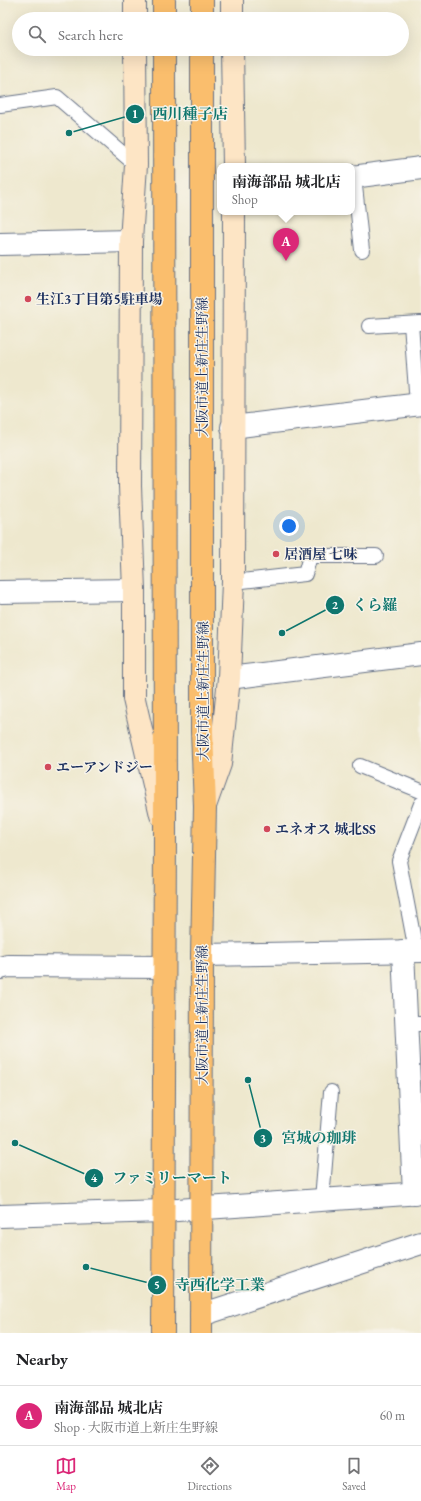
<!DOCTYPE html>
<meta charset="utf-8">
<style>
:root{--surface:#fff;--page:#f6f6f6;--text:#202124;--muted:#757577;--line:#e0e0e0;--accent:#db2777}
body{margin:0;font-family:"EB Garamond","Noto Serif JP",serif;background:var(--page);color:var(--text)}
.you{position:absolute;left:289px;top:526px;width:14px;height:14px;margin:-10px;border:3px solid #fff;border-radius:50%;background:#1a73e8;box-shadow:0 0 0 6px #1a73e833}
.badge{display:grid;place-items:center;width:26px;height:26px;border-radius:50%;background:var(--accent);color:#fff;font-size:13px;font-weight:700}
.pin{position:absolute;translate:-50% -33px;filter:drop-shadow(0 1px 2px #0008)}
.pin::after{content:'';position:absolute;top:21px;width:14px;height:12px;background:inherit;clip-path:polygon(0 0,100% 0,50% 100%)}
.popup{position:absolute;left:217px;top:163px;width:138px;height:52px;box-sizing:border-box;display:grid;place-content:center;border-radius:8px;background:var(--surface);filter:drop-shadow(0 1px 3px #0005);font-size:13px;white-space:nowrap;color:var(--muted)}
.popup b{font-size:15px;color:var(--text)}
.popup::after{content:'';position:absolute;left:50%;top:100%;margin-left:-8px;border:8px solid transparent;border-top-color:var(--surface)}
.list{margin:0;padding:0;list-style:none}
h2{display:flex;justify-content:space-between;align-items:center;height:52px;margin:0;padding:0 16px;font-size:17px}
h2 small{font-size:13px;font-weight:400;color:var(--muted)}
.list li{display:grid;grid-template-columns:26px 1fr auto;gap:12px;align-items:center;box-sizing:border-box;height:60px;padding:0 16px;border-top:1px solid var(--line)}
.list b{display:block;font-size:15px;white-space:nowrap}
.list p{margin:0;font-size:13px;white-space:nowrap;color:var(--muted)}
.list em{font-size:13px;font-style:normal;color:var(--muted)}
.icon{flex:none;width:22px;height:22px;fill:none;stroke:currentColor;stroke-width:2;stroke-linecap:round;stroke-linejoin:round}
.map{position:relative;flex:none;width:421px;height:1333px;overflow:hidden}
.search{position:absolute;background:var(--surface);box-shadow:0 4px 16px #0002;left:12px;right:12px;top:12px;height:44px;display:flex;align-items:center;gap:10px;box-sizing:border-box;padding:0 14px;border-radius:22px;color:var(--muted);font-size:15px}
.sheet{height:112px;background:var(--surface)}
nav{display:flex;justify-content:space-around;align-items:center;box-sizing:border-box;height:56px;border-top:1px solid var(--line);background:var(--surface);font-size:11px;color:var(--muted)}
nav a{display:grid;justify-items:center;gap:2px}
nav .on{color:var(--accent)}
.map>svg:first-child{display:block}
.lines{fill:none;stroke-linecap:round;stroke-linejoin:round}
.lane-casing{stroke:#657085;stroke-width:16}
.street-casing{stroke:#657085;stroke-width:24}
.secondary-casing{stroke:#657085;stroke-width:24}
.primary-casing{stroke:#657085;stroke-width:24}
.lane{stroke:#fff;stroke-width:14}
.street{stroke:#fff;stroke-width:22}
.secondary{stroke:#fde5c5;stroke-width:22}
.primary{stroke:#fabe6d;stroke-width:22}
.poi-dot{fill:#d1495b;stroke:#f7f3e8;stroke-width:1.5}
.labels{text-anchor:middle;stroke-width:3;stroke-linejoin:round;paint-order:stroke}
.poi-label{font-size:14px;font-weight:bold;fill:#1b2f5e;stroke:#f7f3e8;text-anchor:start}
.street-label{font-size:14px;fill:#1b2f5e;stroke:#f7f3e8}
.leader{fill:none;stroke:#0f766e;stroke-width:1.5}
.callout-dot{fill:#0f766e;stroke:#f7f3e8;stroke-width:1.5}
.mark-label{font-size:12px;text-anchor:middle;font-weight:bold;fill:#fff}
.callout-label{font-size:15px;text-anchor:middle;font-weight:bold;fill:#0f766e;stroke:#f7f3e8;stroke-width:3;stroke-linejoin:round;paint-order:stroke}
</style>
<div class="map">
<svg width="421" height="1333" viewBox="0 0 421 1333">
<rect width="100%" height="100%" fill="#f7f3e8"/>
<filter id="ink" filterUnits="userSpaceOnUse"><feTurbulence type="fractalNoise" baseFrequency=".025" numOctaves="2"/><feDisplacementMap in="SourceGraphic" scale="8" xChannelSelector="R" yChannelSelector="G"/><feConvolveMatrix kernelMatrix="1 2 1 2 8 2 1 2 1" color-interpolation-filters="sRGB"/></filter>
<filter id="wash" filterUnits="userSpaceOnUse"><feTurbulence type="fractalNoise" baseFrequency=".012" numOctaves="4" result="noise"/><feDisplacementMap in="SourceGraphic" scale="16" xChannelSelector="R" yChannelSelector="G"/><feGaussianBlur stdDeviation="0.9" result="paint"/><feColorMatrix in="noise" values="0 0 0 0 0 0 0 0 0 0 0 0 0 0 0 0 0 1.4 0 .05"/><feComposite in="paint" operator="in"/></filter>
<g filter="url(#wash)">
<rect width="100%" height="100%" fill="#eee8ce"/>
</g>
<g filter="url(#ink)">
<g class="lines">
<defs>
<g id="lane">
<polyline points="0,105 57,97 136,165"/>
<polyline points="354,177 362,250"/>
<polyline points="411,324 417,404"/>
<polyline points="369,326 421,323"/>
<polyline points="233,582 305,574 310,556 376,556"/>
<polyline points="360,766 421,791"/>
<polyline points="416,951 399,861 421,804"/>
<polyline points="406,1024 421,1024"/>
<polyline points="322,1199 331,1092"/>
</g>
<g id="street">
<polyline points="352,177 421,168"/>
<polyline points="0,244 131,241"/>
<polyline points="232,427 421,404"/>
<polyline points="0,592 134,590"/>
<polyline points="229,678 421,654"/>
<polyline points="403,951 414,1194"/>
<polyline points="202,955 421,951"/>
<polyline points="0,968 8,966 164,967"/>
<polyline points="0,1216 163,1211 421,1193"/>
<polyline points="201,1315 421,1243"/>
</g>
<g id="secondary">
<polyline points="135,0 135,19"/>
<polyline points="232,0 232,19"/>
<polyline points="135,49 136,165 131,241 130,486 134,590 134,699 161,815"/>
<polyline points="232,49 234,166"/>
<polyline points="205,806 220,764 229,678 233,582 234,212"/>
</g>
<g id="primary">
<polyline points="164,0 164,19"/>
<polyline points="202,0 202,19"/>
<polyline points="163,1333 165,832 164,49"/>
<polyline points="201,1333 202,955 205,806 202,731 202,49"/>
</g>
</defs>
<use href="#lane" class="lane-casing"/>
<use href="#street" class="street-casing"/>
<use href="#secondary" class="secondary-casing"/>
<use href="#primary" class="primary-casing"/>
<use href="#lane" class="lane"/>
<use href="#street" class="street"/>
<use href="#secondary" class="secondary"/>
<use href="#primary" class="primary"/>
</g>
</g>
<g class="poi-dot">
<circle cx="28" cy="299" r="4"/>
<circle cx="276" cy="554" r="4"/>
<circle cx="48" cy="767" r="4"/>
<circle cx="267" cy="829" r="4"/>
</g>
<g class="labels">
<g class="poi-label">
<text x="36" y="304">生江3丁目第5駐車場</text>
<text x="284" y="559">居酒屋 七味</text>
<text x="56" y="772">エーアンドジー</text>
<text x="275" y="834">エネオス 城北SS</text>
</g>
<g class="street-label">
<text transform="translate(202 367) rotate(-90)" y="5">大阪市道上新庄生野線</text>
<text transform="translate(203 691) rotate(-90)" y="5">大阪市道上新庄生野線</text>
<text transform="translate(202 1015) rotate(-90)" y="5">大阪市道上新庄生野線</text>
</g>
</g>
<path class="leader" d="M69 133L135 114M282 633L335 605M248 1080L263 1138M15 1143L94 1178M86 1267L157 1285"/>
<g class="callout-dot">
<circle cx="69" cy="133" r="4"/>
<circle cx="282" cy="633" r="4"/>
<circle cx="248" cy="1080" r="4"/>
<circle cx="15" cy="1143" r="4"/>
<circle cx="86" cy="1267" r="4"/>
<circle cx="135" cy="114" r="10"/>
<circle cx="335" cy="605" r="10"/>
<circle cx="263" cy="1138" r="10"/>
<circle cx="94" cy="1178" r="10"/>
<circle cx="157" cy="1285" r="10"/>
</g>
<g class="mark-label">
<text x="135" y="118">1</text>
<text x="335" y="609">2</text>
<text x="263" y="1142">3</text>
<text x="94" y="1182">4</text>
<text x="157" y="1289">5</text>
</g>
<g class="callout-label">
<text x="190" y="119">西川種子店</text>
<text x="375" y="610">くら羅</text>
<text x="319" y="1143">宮城の珈琲</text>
<text x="172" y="1183">ファミリーマート</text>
<text x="220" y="1290">寺西化学工業</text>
</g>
</svg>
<div class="you"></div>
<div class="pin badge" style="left:286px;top:261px">A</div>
<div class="popup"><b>南海部品 城北店</b>Shop</div>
<div class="search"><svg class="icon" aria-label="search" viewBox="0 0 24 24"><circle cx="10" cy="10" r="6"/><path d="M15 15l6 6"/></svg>Search here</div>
</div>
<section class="sheet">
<h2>Nearby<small></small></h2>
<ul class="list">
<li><span class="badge">A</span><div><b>南海部品 城北店</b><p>Shop · 大阪市道上新庄生野線</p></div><em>60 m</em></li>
</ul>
</section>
<nav>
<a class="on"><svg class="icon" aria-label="map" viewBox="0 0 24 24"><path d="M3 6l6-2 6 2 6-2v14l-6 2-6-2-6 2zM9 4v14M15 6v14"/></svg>Map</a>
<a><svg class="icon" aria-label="directions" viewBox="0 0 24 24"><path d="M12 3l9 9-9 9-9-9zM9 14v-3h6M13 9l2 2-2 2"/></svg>Directions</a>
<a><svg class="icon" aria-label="saved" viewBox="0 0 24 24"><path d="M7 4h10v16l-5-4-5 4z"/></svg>Saved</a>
</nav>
